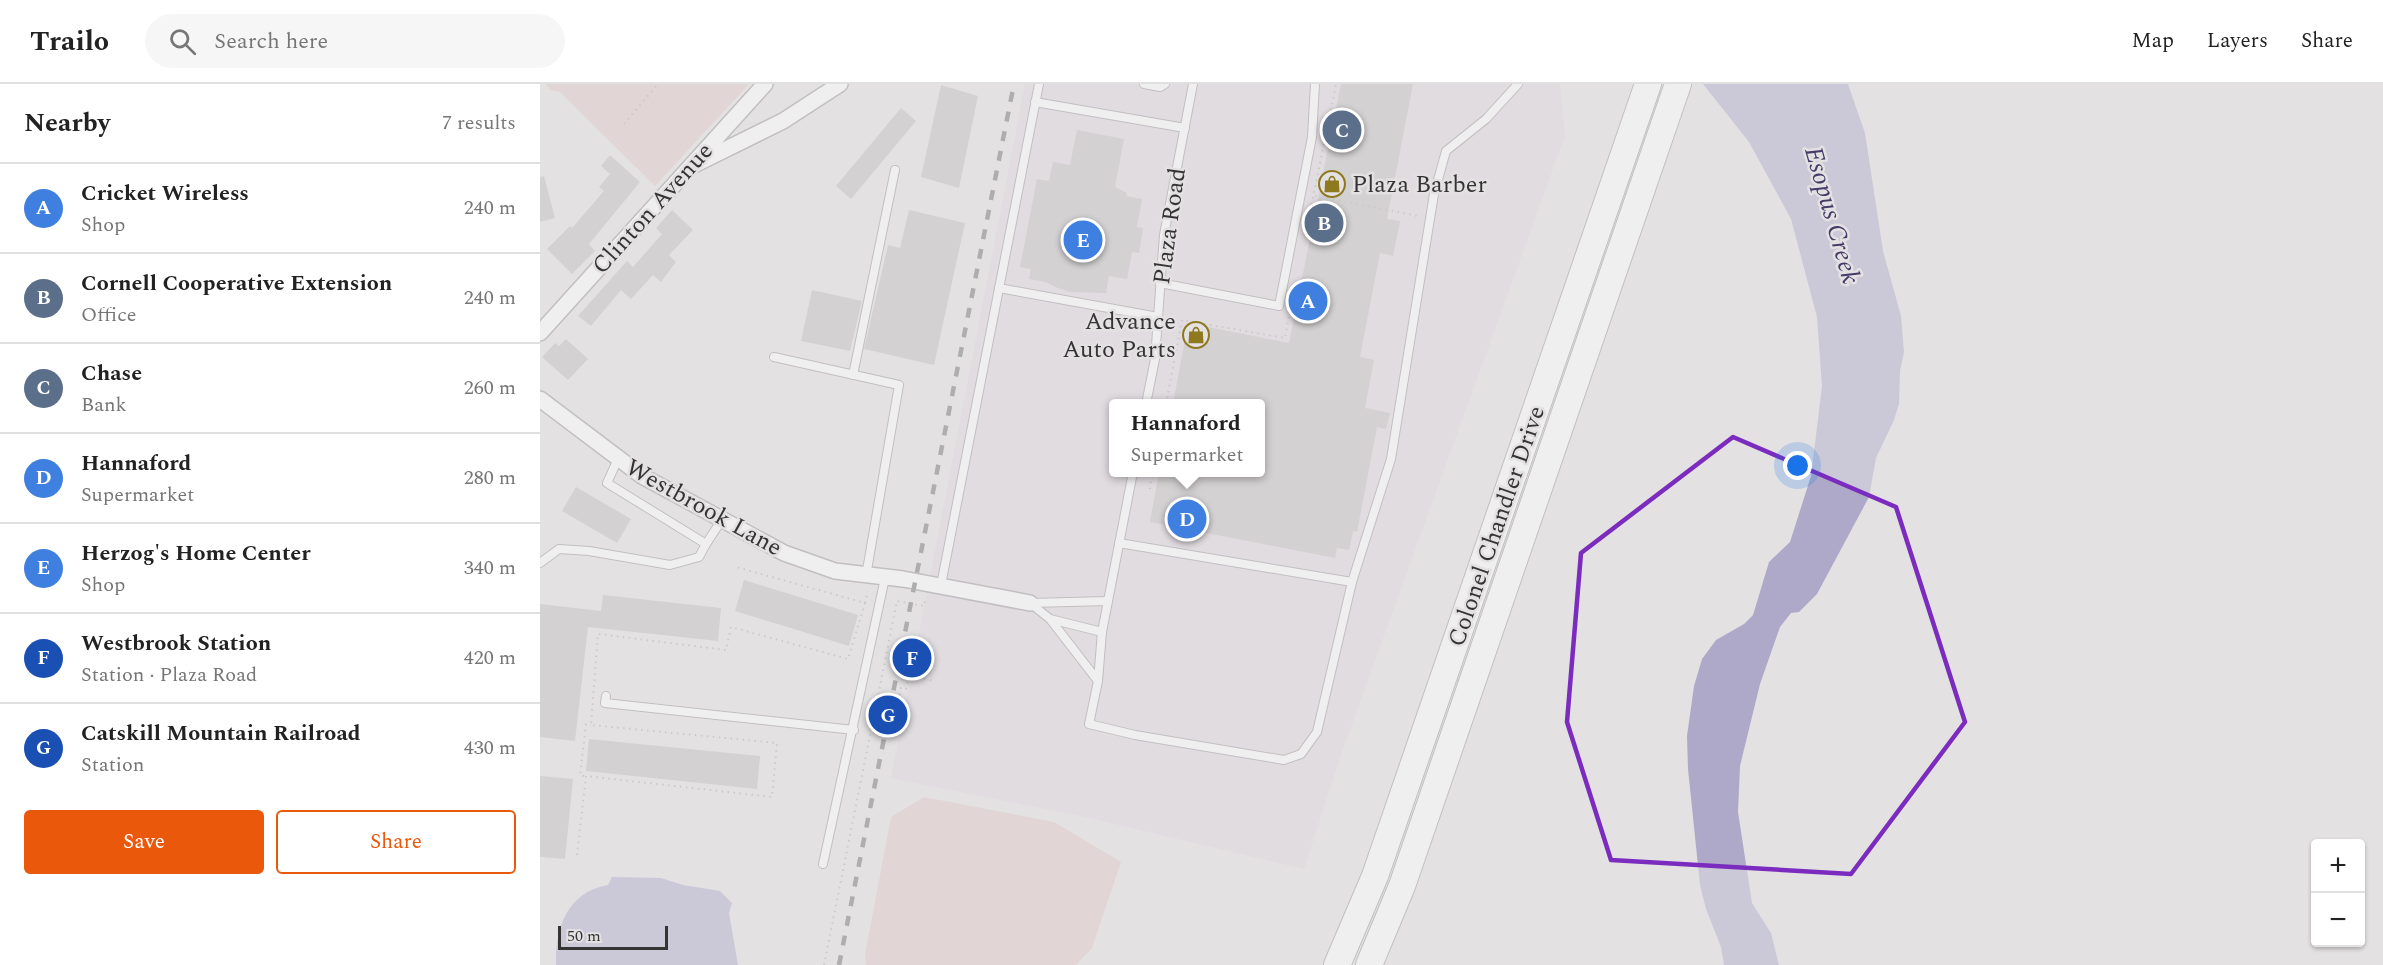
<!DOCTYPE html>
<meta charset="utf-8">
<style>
:root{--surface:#fff;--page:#f6f6f6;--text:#222;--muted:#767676;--line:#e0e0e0;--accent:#ea580c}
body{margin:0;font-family:Spectral,serif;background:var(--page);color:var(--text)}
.controls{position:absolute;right:18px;bottom:18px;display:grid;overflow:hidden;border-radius:6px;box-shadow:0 2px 4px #0004}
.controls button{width:54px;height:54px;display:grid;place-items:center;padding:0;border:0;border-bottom:2px solid var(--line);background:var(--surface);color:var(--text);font:30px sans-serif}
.scale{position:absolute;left:18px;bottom:15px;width:110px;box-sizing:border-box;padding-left:6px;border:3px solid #353435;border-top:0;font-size:16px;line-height:21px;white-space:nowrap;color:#353435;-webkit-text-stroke:4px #e4e1e3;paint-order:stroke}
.you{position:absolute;left:1258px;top:382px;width:21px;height:21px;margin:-15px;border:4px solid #fff;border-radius:50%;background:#1a73e8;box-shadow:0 0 0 9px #1a73e833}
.badge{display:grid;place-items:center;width:39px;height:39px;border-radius:50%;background:var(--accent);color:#fff;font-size:20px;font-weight:700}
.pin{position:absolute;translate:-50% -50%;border:3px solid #fff;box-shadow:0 2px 6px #0006}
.popup{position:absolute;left:569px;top:315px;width:156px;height:78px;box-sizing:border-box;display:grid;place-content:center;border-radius:6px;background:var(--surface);filter:drop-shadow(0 2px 4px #0005);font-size:20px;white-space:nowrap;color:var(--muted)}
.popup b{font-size:22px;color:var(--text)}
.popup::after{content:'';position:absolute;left:50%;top:100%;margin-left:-12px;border:12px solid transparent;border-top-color:var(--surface)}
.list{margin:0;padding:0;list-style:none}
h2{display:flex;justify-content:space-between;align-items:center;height:78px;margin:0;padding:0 24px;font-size:26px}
h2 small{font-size:20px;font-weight:400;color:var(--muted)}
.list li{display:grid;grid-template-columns:39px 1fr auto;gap:18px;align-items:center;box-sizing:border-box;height:90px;padding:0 24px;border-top:2px solid var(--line)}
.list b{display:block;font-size:22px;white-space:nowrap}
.list p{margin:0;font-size:20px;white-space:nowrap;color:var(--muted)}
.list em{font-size:20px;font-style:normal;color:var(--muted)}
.actions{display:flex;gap:12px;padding:18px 24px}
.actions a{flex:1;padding:14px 0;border:2px solid var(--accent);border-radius:6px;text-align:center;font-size:21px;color:var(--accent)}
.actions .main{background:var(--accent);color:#fff}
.icon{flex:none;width:33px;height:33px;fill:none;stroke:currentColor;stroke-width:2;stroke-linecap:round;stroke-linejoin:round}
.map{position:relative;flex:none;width:1843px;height:881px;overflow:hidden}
header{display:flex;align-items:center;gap:36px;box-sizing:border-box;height:84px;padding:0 30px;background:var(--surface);border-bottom:2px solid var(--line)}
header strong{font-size:28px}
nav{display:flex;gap:33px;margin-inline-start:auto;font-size:21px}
.search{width:420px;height:54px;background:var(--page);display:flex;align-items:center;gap:15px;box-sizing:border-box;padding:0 21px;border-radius:33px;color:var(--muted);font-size:22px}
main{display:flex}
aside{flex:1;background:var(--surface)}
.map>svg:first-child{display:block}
.built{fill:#ded4db;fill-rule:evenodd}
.green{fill:#dec6c3}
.water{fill:#aea9c8}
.building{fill:#c0bcbd}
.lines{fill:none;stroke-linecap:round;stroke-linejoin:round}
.service-casing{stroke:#989597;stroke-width:10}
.minor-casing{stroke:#989597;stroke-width:18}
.trunk-casing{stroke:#989597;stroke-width:28}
.path{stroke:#adabad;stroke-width:2;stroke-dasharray:1.5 4.5;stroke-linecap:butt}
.service{stroke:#fff;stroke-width:8}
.minor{stroke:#fff;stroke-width:15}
.trunk{stroke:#fff;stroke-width:26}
.rail{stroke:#706f70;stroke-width:4.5;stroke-dasharray:10 10;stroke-linecap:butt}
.marked{fill:none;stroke:#7b2cbf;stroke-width:4.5;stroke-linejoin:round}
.labels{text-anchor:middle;stroke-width:5;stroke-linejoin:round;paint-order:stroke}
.poi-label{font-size:24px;fill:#353435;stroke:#e4e1e3;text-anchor:start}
.street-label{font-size:24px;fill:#353435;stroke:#e4e1e3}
.water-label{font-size:26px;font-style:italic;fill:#453c68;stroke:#e4e1e3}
</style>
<header>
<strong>Trailo</strong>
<div class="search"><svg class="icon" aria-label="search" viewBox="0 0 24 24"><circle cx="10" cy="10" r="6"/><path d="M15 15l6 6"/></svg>Search here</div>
<nav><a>Map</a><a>Layers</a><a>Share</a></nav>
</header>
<main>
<aside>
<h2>Nearby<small>7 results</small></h2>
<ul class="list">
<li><span class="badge" style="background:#3f7fe0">A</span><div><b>Cricket Wireless</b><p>Shop</p></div><em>240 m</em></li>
<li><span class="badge" style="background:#5c6f8a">B</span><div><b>Cornell Cooperative Extension</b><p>Office</p></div><em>240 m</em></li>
<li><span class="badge" style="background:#5c6f8a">C</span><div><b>Chase</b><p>Bank</p></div><em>260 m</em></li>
<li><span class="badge" style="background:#3f7fe0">D</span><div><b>Hannaford</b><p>Supermarket</p></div><em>280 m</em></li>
<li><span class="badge" style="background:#3f7fe0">E</span><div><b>Herzog's Home Center</b><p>Shop</p></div><em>340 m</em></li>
<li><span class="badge" style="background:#1a4fb4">F</span><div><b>Westbrook Station</b><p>Station · Plaza Road</p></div><em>420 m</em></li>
<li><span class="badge" style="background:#1a4fb4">G</span><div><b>Catskill Mountain Railroad</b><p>Station</p></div><em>430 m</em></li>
</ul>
<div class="actions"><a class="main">Save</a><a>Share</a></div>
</aside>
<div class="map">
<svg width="1843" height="881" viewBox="0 0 1843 881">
<rect width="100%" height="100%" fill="#e4e1e3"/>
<path class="built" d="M485 0H1020L1025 52 802 668 764 785 545 733 351 694ZM574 320H720V388H574Z"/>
<g class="green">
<polygon points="6,0 209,0 115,102 20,8 10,6"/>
<polygon points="384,713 514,738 581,778 552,864 536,881 326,881 325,871 351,733"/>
</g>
<g class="water">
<polygon points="1163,0 1308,0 1325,49 1343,167 1361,232 1364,268 1360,287 1359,320 1354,336 1336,374 1329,413 1277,510 1259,528 1251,529 1240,543 1220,600 1200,682 1198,728 1212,819 1231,849 1239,881 1184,881 1181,863 1166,825 1160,801 1148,685 1147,652 1154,602 1162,575 1176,556 1204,540 1213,531 1229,478 1250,458 1271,392 1282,302 1277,233 1251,135 1209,58"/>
<path d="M72 793 121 794 143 801 180 807 192 819 189 829 198 881H16C15 844 27 808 68 801Z"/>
</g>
<g class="building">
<polygon points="801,0 873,0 847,135 860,137 853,172 840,169 820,273 834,276 825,324 850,329 846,345 837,343 817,448 813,447 809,466 797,464 795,474 610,438 619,388 720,388 720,320 633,320 648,239 749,259"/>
<polygon points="401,1 438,12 419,104 381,93"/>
<polygon points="361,24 376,37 311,115 296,102"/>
<polygon points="537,46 584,55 575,103 587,109 586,112 602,115 597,143 603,144 599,169 592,168 587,195 569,192 566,209 530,208 518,204 506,198 489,195 491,185 480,183 497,95 509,97 513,78 530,81"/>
<polygon points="70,71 100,98 49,160 55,167 32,190 7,165 30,142 32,144 64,107 59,103 70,90 61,82"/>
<polygon points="4,92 15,134 0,138 0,93"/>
<polygon points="132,126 153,146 129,171 136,178 121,198 113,191 91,215 81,206 51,242 38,232 87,177 93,183 122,150 116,144"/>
<polygon points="369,126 425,139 394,281 324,265 348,161 360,164"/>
<polygon points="272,206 322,217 310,267 261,257"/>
<polygon points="26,255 48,275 28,296 2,273 15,259 19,262"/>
<polygon points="36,403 91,435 77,459 22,427"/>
<polygon points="204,496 318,531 309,562 195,527"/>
<polygon points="63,511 181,524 178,557 48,543 35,657 0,653 0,520 61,527"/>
<polygon points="49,655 220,672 217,705 46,687"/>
<polygon points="0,692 33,695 25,775 0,773"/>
</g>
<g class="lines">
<defs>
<g id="service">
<polyline points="604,0 620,3 625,0"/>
<polyline points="495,18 645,44"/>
<polyline points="620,199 739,222 772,53 775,0"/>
<polyline points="459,204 618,233"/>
<polyline points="234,273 359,301 326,492"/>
<polyline points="313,291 355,86"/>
<polyline points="606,320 615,275 624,151 653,0"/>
<polyline points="78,375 67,399 166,460 181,437"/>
<polyline points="593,388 562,548 558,597 549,640 595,651 744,676 761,670 777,648 812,498 851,375 894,110 906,67 946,35 978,0"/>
<polyline points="579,459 812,498"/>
<polyline points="0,479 19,465 49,467 130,481 159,473 166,460"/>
<polyline points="401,501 499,0"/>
<polyline points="490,519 510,535 562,548"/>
<polyline points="490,519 568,517"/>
<polyline points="510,535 558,597"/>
<polyline points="66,612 65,619 314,646"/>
<polyline points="283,780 345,494"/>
</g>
<g id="minor">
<polyline points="154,81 243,37 300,0"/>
<polyline points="0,249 225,0"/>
<polyline points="0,315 102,392 244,469 295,487 363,495 490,519"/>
</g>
<g id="trunk">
<polyline points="797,881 835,792 1108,0"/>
<polyline points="829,881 862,802 1138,0"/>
</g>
</defs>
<use href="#service" class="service-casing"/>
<use href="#minor" class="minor-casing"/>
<use href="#trunk" class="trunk-casing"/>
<g class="path">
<polyline points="84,40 118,0"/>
<polyline points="775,112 878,132"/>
<polyline points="768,138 796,0"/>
<polyline points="626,320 642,236 745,254 750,226"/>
<polyline points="610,405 612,388"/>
<polyline points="325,519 328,507"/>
<polyline points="359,617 361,604 366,605 369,591 393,597"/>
<polyline points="44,692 40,691 46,640 51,641"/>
<polyline points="37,771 46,692 232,713 237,659 51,641 58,550 186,566 191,543 308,575 325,519 196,483"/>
<polyline points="284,881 357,517 384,522 385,515"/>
</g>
<use href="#service" class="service"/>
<use href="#minor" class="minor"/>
<use href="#trunk" class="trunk"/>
<polyline class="rail" points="299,881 474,0"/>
</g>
<path d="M0 0H1843V881H0ZM1193 353 1356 423 1425 638 1311 790 1071 776 1027 638 1041 469Z" fill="#e4e1e3" fill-opacity=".55" fill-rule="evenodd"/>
<path class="marked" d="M1193 353 1356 423 1425 638 1311 790 1071 776 1027 638 1041 469Z"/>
<defs>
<symbol id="shop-ring" viewBox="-11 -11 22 22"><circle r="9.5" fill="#e4e1e3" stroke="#8e791e" stroke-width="1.5"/><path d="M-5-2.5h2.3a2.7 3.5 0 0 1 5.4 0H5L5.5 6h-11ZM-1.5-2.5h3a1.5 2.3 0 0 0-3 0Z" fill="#8e791e"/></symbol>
</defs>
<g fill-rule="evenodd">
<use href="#shop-ring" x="777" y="85" width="30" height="30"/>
<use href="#shop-ring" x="641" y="236" width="30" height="30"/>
</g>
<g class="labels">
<g class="poi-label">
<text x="812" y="108">Plaza Barber</text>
<text x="636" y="245" text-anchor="end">Advance<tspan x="636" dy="28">Auto Parts</tspan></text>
</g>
<g class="street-label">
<text transform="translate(112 124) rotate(-48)" y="8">Clinton Avenue</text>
<text transform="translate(629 142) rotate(-82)" y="8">Plaza Road</text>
<text transform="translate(164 423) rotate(29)" y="8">Westbrook Lane</text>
<text transform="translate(956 442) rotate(-71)" y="8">Colonel Chandler Drive</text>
</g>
<g class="water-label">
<text transform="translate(1293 131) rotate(74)" y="9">Esopus Creek</text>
</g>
</g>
</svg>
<div class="controls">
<button>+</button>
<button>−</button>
</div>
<div class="scale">50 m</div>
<div class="you"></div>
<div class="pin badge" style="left:768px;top:217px;background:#3f7fe0">A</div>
<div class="pin badge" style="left:784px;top:139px;background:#5c6f8a">B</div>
<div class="pin badge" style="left:802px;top:46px;background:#5c6f8a">C</div>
<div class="pin badge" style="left:647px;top:435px;background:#3f7fe0">D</div>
<div class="popup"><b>Hannaford</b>Supermarket</div>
<div class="pin badge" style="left:543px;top:156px;background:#3f7fe0">E</div>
<div class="pin badge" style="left:372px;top:574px;background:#1a4fb4">F</div>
<div class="pin badge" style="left:348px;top:631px;background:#1a4fb4">G</div>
</div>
</main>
